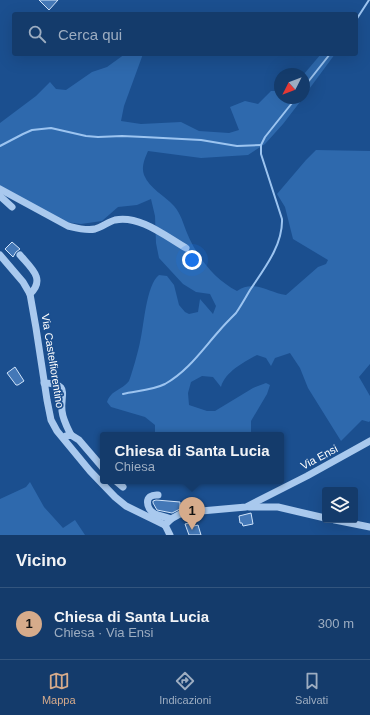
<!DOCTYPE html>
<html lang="it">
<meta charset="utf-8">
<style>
:root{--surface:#143b6b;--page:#214673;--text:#f1f3f6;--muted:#9dadc1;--line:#33557e;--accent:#d6ab8b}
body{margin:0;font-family:Helvetica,sans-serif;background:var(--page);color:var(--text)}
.controls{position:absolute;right:12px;bottom:12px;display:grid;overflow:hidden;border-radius:4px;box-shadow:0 4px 16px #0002}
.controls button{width:36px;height:36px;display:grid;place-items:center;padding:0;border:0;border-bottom:1px solid var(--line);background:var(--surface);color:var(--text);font:20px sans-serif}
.compass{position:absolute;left:274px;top:68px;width:36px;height:36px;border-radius:50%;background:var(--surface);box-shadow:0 4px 16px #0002;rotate:228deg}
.you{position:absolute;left:192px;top:260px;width:14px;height:14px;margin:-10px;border:3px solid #fff;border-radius:50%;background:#1a73e8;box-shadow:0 0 0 6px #1a73e833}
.badge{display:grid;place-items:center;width:26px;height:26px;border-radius:50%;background:var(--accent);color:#111;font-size:13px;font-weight:700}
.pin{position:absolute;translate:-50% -33px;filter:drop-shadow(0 1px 2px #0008)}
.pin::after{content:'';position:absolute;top:21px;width:14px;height:12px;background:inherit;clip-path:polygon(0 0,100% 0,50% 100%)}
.popup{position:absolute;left:100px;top:432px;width:184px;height:52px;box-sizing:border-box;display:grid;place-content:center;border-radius:4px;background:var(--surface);filter:drop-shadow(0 1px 3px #0005);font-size:13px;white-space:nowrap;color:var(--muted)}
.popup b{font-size:15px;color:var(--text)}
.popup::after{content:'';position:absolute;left:50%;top:100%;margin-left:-8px;border:8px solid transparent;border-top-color:var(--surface)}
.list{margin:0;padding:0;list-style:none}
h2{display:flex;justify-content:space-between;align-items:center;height:52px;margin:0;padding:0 16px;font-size:17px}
h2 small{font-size:13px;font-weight:400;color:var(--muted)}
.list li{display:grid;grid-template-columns:26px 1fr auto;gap:12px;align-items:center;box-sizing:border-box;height:72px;padding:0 16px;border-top:1px solid var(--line)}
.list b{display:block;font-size:15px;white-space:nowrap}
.list p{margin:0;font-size:13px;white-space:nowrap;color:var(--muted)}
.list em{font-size:13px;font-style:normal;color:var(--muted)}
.icon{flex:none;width:22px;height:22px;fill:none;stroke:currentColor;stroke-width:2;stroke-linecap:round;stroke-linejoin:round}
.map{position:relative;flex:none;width:370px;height:535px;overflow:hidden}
.search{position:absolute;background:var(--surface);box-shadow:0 4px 16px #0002;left:12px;right:12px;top:12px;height:44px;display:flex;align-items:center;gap:10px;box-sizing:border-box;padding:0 14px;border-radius:4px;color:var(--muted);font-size:15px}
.sheet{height:124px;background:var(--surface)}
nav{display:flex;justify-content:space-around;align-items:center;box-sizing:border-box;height:56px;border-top:1px solid var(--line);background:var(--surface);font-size:11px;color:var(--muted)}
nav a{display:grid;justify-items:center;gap:2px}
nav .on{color:var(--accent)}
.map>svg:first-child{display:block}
.green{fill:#2e69ad}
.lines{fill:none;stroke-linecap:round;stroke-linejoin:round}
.stream{stroke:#9cc4f0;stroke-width:2}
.building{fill:#4478b7;stroke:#cfe3fa}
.minor{stroke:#a9c9ee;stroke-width:7}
.labels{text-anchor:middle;stroke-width:3.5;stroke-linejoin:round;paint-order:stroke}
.street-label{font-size:11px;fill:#fff;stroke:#1b4f8f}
</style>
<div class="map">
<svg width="370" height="535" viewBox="0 0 370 535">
<rect width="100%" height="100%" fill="#1b4f8f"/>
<g class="green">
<path d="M125 54H143L124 106 121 121 141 124 181 122 199 131 229 133 239 130 230 107 245 101 258 104 271 91H280V98H303L283 124 265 144 248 155 201 158 148 151C145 158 141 167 144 175 150 189 164 195 174 206 181 214 183 223 187 233 197 257 214 279 237 291 254 279 269 293 286 295L318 267 326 264 328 260 293 239 285 207 277 194 306 160 316 150 370 151V364L359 377 370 396V421L369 422 362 420 341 441 308 388 300 368 290 353 275 358 271 366 266 358 257 355C244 362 225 372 221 387L213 377 202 376 191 382 188 393 189 405 207 411H215L253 388 266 383 270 385 267 394 251 421V435H155V425L145 417 111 407 107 402C111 390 122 390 129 381 131 377 139 349 140 342 144 326 146 285 159 275L167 276 174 285 179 305 185 312 189 314 198 312 200 299 213 314 216 306 210 294 196 292 183 284 159 258 156 243 155 216 151 199 137 205 118 207 102 221 81 224 65 222 0 187V123L36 96 50 82 56 89 66 90 92 72 107 67Z"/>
<polygon points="321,54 335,54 304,96 304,74"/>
<polygon points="30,482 44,507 63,528 75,520 85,535 0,535 0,499 26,487"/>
</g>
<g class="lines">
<g class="stream">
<polyline points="356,20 369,0"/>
<polyline points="304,87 330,54"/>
<polyline points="0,146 23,134 32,130 51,128 86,136 98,137 122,136 144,137 201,140 237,146 261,145"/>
<path d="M123 394C136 391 153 390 165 384 188 371 202 350 219 331 224 325 230 319 236 313 241 306 246 297 250 290 264 269 283 245 282 219L261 154V145L265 137 296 98"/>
</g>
</g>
<g class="building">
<polygon points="39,0 58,0 49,10"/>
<polygon points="12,242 20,249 16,252 13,257 5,249"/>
<polygon points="15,367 24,381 18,385 16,385 7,373"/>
<polygon points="156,500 180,502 180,509 172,513 157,510 153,503 153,501"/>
<polygon points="251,513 253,524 243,526 242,523 240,523 239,516"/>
<polygon points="193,522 194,526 198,525 201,535 189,535 185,524"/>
</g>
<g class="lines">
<g class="minor">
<path d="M0 189 68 226C76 228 86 231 95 229 102 227 108 222 115 220 140 215 165 236 186 248"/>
<polyline points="0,196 12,207"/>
<polyline points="0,255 23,282 30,294 36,328 47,400 51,420 57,431 90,471 115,497 126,506 165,525"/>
<path d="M20 255C31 268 46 279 30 294"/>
<path d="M44 383C71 384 60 394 62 411 63 420 67 427 71 435"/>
<polyline points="66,436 71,435 79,440 103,468"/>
<polyline points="116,481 123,487"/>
<path d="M158 495C143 494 146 509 155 514 160 516 166 517 171 519"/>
<polyline points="249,507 278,507 325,518"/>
<polyline points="335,520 370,527"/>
<polyline points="165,525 171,519 180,514 190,512 246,507 307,476 370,441"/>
<polyline points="165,525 170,535"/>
</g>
</g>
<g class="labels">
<g class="street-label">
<text transform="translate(53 361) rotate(81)" y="4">Via Castelfiorentino</text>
<text transform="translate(319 457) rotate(-28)" y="4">Via Ensi</text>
</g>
</g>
</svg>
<div class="controls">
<button><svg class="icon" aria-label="layers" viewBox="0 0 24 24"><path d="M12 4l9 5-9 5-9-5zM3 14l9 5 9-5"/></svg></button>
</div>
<svg class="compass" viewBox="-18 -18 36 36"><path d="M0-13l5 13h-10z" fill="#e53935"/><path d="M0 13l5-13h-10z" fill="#9dadc1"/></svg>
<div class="you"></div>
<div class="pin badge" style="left:192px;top:530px">1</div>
<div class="popup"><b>Chiesa di Santa Lucia</b>Chiesa</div>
<div class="search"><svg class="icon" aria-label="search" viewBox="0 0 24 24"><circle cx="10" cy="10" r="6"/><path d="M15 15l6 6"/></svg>Cerca qui</div>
</div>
<section class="sheet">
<h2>Vicino<small></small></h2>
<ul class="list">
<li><span class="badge">1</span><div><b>Chiesa di Santa Lucia</b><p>Chiesa · Via Ensi</p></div><em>300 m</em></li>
</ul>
</section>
<nav>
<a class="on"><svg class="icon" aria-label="map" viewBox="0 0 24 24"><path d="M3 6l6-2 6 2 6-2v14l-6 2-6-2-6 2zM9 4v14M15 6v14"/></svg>Mappa</a>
<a><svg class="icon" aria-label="directions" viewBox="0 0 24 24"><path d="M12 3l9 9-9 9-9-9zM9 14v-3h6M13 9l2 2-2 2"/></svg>Indicazioni</a>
<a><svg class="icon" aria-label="saved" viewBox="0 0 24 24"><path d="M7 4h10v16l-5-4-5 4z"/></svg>Salvati</a>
</nav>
